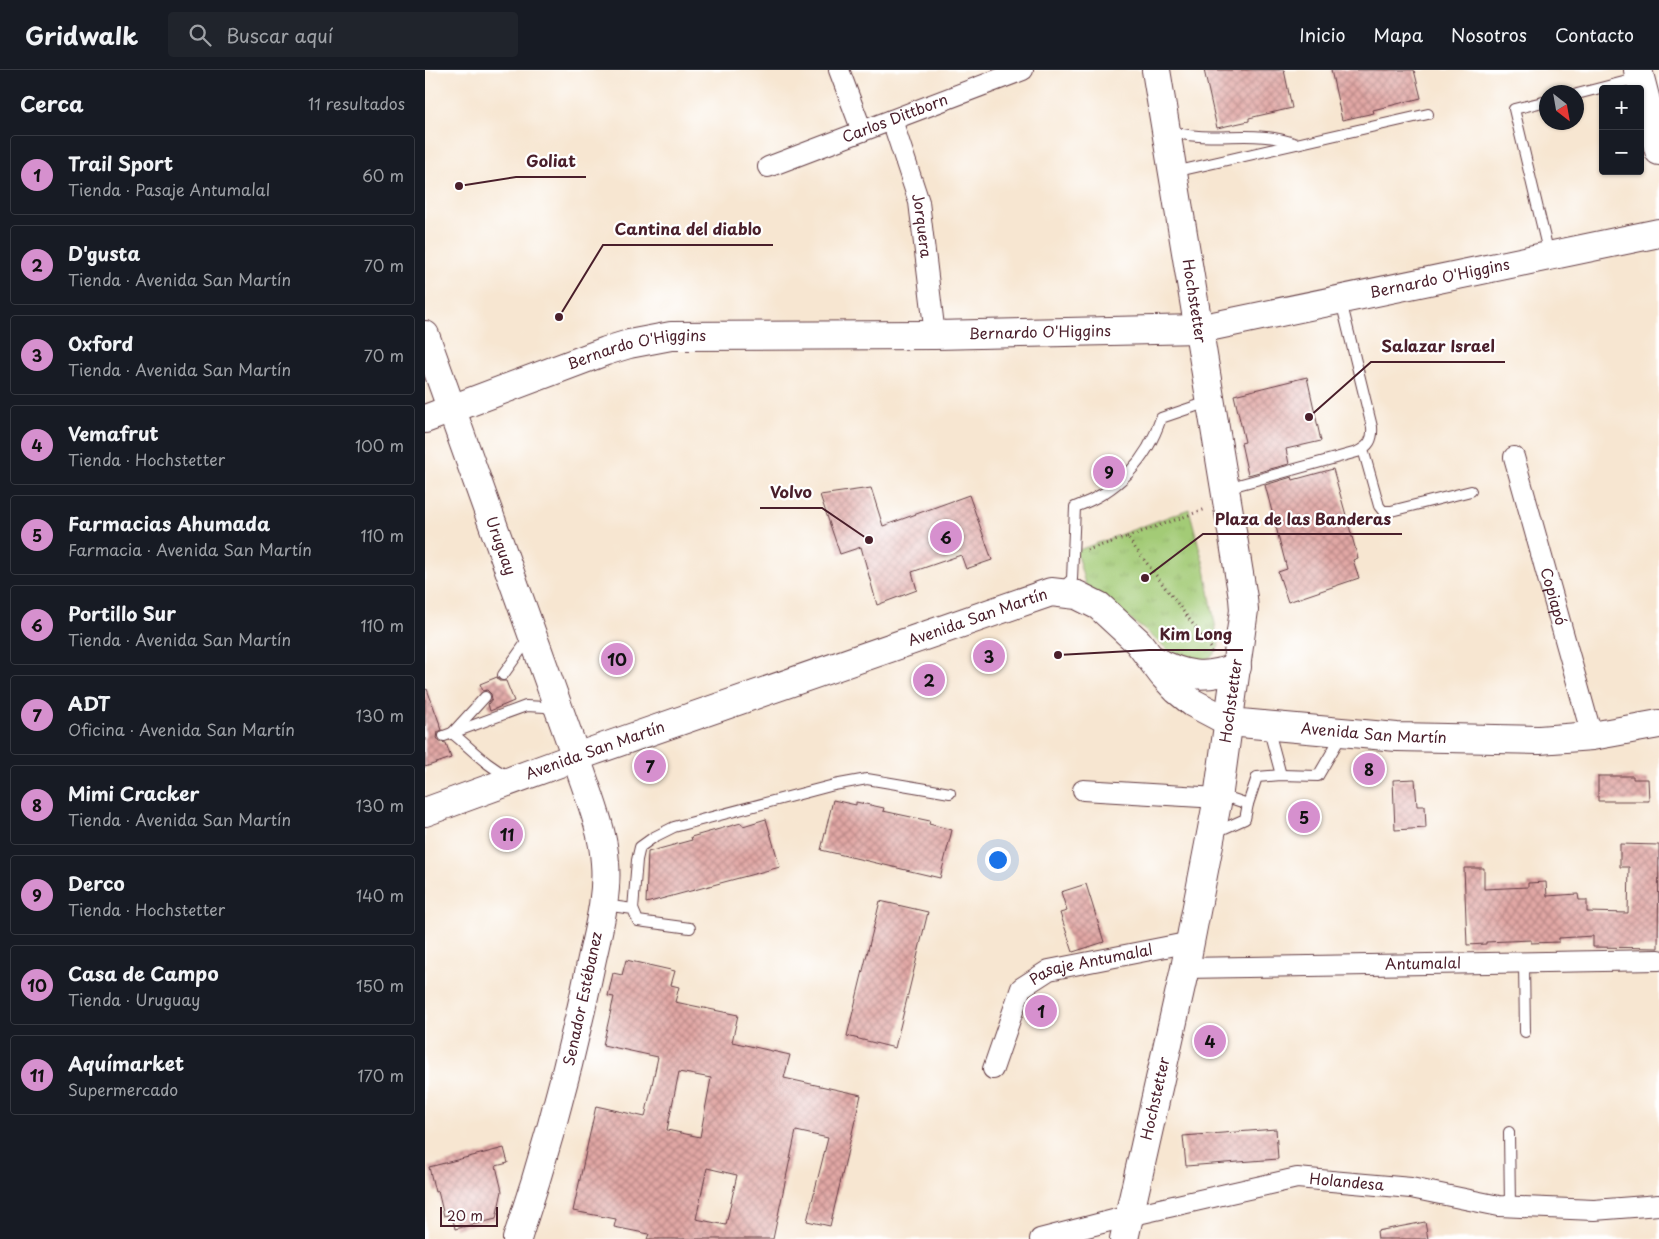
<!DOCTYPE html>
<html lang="es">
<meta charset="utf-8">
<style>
:root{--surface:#171b24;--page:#20242c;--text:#f1f3f6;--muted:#9ea1a6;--line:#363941;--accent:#d690ce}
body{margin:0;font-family:"Playpen Sans",sans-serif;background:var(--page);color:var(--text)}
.controls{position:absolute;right:15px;top:15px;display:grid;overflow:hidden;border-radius:5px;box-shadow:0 1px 4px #0004}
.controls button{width:45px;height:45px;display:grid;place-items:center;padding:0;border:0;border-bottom:1px solid var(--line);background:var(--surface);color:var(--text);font:25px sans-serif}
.compass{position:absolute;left:1114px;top:15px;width:45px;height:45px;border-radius:50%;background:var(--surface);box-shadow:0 1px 4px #0004;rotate:149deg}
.scale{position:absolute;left:15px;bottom:12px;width:58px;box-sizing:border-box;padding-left:5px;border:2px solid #4a1f2b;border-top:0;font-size:14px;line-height:18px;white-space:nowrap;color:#4a1f2b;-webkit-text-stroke:4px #fff;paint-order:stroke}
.you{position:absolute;left:572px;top:789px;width:18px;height:18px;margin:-12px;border:4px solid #fff;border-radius:50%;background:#1a73e8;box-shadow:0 0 0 8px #1a73e833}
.badge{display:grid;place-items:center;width:32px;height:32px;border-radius:50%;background:var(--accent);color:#111;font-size:16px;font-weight:700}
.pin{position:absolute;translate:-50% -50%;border:2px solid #fff;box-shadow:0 1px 5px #0006}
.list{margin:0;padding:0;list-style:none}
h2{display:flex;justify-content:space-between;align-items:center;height:65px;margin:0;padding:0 20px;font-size:21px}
h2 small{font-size:16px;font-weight:400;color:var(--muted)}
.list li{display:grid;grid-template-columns:32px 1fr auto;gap:15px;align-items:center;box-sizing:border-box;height:80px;margin:0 10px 10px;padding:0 10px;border:1px solid var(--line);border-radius:5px}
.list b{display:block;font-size:19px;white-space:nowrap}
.list p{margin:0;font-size:16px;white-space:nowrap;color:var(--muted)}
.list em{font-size:16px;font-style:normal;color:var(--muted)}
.icon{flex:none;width:28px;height:28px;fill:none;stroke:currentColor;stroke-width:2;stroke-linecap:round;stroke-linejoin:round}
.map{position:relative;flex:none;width:1234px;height:1169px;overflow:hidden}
header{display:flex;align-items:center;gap:30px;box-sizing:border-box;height:70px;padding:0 25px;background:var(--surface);border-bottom:1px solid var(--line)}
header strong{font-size:24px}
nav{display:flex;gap:28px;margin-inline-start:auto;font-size:18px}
.search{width:350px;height:45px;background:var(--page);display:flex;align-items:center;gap:12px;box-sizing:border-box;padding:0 18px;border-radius:5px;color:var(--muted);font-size:19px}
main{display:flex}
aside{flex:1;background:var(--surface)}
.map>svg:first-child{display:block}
.grass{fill:url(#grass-tufts);stroke:#767550}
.building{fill:url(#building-cross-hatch);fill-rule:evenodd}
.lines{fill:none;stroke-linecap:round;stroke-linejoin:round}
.lane-casing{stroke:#643d44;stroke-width:12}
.street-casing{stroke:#643d44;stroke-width:22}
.secondary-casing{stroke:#643d44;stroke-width:30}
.path{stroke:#643d44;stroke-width:3;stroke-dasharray:1 4;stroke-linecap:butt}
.lane{stroke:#fff;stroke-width:10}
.street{stroke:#fff;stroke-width:20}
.secondary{stroke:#fff;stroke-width:28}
.labels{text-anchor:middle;stroke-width:4.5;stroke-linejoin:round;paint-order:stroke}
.street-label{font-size:15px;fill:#4a1f2b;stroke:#fff}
.leader{fill:none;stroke:#4a1f2b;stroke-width:2}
.callout-dot{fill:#4a1f2b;stroke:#fff;stroke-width:2}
.callout-label{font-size:16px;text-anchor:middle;font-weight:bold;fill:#4a1f2b;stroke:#fff;stroke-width:4.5;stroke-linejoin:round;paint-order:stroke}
</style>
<header>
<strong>Gridwalk</strong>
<div class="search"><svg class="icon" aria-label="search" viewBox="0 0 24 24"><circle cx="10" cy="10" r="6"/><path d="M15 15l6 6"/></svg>Buscar aquí</div>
<nav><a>Inicio</a><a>Mapa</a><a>Nosotros</a><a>Contacto</a></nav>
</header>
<main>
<aside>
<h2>Cerca<small>11 resultados</small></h2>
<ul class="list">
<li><span class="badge">1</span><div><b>Trail Sport</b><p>Tienda · Pasaje Antumalal</p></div><em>60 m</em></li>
<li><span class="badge">2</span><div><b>D'gusta</b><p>Tienda · Avenida San Martín</p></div><em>70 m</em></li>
<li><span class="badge">3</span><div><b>Oxford</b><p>Tienda · Avenida San Martín</p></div><em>70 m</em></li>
<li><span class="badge">4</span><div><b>Vemafrut</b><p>Tienda · Hochstetter</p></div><em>100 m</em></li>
<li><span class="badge">5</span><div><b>Farmacias Ahumada</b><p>Farmacia · Avenida San Martín</p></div><em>110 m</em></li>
<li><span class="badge">6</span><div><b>Portillo Sur</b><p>Tienda · Avenida San Martín</p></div><em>110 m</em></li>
<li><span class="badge">7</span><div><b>ADT</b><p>Oficina · Avenida San Martín</p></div><em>130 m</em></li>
<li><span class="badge">8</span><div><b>Mimi Cracker</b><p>Tienda · Avenida San Martín</p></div><em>130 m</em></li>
<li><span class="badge">9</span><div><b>Derco</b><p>Tienda · Hochstetter</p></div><em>140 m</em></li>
<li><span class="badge">10</span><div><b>Casa de Campo</b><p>Tienda · Uruguay</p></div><em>150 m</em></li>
<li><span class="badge">11</span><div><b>Aquímarket</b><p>Supermercado</p></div><em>170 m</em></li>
</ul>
</aside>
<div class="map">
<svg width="1234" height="1169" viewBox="0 0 1234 1169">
<defs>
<pattern id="grass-tufts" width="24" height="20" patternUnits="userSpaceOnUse" patternTransform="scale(1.25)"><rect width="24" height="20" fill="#a3cb76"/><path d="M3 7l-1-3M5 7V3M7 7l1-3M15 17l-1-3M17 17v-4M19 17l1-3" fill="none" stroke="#8eae66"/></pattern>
<pattern id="building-cross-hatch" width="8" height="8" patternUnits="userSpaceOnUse" patternTransform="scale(1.25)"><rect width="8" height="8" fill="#e1a7a4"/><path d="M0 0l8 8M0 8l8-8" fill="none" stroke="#b88786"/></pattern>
</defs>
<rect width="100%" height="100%" fill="#fff"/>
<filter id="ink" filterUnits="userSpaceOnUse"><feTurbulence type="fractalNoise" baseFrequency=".02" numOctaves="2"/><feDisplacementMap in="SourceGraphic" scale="10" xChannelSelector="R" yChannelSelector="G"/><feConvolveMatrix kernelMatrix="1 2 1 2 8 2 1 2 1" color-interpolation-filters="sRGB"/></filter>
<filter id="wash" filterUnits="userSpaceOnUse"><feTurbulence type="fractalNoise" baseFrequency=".0096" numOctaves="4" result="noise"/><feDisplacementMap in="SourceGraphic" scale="20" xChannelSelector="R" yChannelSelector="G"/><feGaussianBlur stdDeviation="1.12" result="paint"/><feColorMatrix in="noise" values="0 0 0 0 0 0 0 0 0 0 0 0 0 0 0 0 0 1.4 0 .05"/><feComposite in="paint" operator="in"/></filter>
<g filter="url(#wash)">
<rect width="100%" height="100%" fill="#f7e6d1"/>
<polygon class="grass" points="764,439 780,499 794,576 789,584 779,591 767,592 754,589 717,558 661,517 651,481"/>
<g id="blocks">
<g class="building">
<polygon points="779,0 859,0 867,38 824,48 824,51 792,58"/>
<polygon points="906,0 989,0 996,28 948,40 949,43 917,50"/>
<polygon points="882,307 896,371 861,379 864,394 823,405 816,373 820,372 809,325"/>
<polygon points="908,399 933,488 928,490 934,508 863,532 853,502 862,499 840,415 867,407 868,410"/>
<polygon points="446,418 458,456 544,425 567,490 541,499 536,485 487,502 492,520 452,535 436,477 415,484 395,425"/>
<polygon points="72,607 74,611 81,611 89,631 65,641 63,634 67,629 66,624 62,620 58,621 55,614"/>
<polygon points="2,619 17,660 13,662 12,668 15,672 21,673 26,688 0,697 0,620"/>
<polygon points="1173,706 1208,706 1208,709 1223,709 1224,731 1173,731"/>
<polygon points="990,709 992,736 1000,736 1001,758 970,760 968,710"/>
<polygon points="408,730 431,735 431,732 459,738 458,741 505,751 504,754 527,760 515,808 396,780"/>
<polygon points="341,749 355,797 221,833 223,782 267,770 266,767 316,753 318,756"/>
<polygon points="1195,774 1234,775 1233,878 1168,877 1168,866 1134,868 1134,872 1106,873 1106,870 1061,872 1061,874 1042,875 1039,798 1059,798 1059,819 1103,817 1103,813 1121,812 1122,826 1153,824 1154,830 1162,830 1162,842 1203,843 1204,797 1195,797"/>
<polygon points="661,814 679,872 648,882 635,843 642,841 636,822"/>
<polygon points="455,831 503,842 470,978 422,966"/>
<path d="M201 890 250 901 246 915 254 917 250 932 313 945 307 972 365 985 359 1008 436 1025 405 1156 382 1151 403 1068 371 1061 348 1169H222L224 1164 189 1157 191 1149 148 1141 171 1036 220 1047 233 987 178 975 189 927 183 926 188 903 197 905ZM254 1002 286 1008 275 1067 242 1060ZM282 1098 312 1105 301 1155 271 1149Z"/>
<polygon points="851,1059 853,1089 761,1096 758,1066"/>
<polygon points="79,1078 83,1093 71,1096 77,1121 71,1149 30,1159 27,1144 19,1146 13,1121 10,1122 4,1097"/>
<polygon points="1000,1152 1003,1169 953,1169 952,1161"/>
</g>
</g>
</g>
<g filter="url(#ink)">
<use href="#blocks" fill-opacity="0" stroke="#643d44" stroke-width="1"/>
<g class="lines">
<defs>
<g id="lane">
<polyline points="1152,24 1214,8"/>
<polyline points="1122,31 1089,39 1124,185"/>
<path d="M742 60C785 75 829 57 871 74"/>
<polyline points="749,102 1003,44"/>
<polyline points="938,379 954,436 958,441 966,441 1046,421"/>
<path d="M802 418 932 382C944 376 948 370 947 357L916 231"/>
<path d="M636 519 647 509 650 437C692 422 722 391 736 348L783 332"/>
<polyline points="78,605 105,567"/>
<polyline points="843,657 856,705"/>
<polyline points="29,661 60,627"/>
<path d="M27 663C46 678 61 696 83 706"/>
<polyline points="19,666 101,636 120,637 131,642"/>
<polyline points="795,722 802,727 823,734"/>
<polyline points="791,762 820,749 823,734 832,707 856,705 893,706 918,663"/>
<polyline points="179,835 208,839 213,851 265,858"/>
<polyline points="208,839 212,790 215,777 229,767 249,757 409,715 442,709 525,723"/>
<polyline points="1099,893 1100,962"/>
<polyline points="1084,1062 1085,1136"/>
</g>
<g id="street">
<polyline points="414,0 437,61"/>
<path id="s1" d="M467 50 494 132 510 265"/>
<path id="s2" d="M343 97 598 0"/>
<path id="s3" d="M1089 387 1167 666"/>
<polyline points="658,720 793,728"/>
<path id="s4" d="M760 898 1234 890"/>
<path id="s5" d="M568 999 596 918 624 900 766 872"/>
<path id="s6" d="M615 1169 704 1146 872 1108 986 1118 1074 1136 1169 1140 1234 1135"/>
</g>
<g id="secondary">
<polyline points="1213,0 1234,81"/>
<path id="s7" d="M0 265 151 687C162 722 178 757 180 793 183 828 172 864 165 898 146 991 122 1079 92 1169"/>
<path id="s8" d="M0 349 181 281 204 274 246 266 510 265 774 259 1234 163"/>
<path d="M729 590C759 606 780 610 812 597"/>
<path id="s9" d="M0 742 151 687 626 522 652 525 674 536 713 572 738 605 752 620 768 633 804 652 972 667 1114 670 1167 666 1234 654"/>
<path id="s10" d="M699 1169 760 898 793 728 819 540 818 528 731 0"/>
</g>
</defs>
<use href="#lane" class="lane-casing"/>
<use href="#street" class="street-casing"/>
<use href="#secondary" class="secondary-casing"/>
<g class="path">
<polyline points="702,467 781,439"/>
<polyline points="662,480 702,467 786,578 787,583"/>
</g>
<use href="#lane" class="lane"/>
<use href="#street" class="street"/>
<use href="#secondary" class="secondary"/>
</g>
</g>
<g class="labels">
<g class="street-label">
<text dy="5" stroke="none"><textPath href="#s2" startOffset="136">Carlos Dittborn</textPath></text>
<text dy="5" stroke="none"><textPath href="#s1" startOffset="110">Jorquera</textPath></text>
<text dy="5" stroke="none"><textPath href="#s8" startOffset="1034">Bernardo O'Higgins</textPath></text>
<text transform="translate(769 231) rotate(81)" y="5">Hochstetter</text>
<text dy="5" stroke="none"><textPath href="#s8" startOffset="629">Bernardo O'Higgins</textPath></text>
<text dy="5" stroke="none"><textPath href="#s8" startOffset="224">Bernardo O'Higgins</textPath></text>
<text dy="5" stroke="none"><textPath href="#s7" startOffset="224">Uruguay</textPath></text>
<text dy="5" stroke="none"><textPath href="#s3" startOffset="145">Copiapó</textPath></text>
<text dy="5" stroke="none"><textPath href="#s9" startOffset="586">Avenida San Martín</textPath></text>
<text dy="5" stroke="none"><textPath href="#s10" startOffset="549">Hochstetter</textPath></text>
<text dy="5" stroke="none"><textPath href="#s9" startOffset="1036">Avenida San Martín</textPath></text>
<text dy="5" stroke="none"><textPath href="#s9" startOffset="181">Avenida San Martín</textPath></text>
<text dy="5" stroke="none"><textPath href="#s4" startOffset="238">Antumalal</textPath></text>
<text dy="5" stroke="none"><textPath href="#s5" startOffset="161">Pasaje Antumalal</textPath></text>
<text transform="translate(158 929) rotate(-78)" y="5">Senador Estébanez</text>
<text dy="5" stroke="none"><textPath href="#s10" startOffset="144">Hochstetter</textPath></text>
<text dy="5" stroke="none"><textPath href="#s6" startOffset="314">Holandesa</textPath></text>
</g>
</g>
<path class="leader" d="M34 116L91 107H161M134 247L178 175H348M884 347L946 292H1080M444 470L397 438H335M720 508L778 464H977M633 585L724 580H818"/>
<g class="callout-dot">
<circle cx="34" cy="116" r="5"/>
<circle cx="134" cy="247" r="5"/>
<circle cx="884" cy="347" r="5"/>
<circle cx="444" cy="470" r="5"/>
<circle cx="720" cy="508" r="5"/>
<circle cx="633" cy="585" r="5"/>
</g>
<g class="callout-label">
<text x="126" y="97">Goliat</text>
<text x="263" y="165">Cantina del diablo</text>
<text x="1013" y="282">Salazar Israel</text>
<text x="366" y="428">Volvo</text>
<text x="878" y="455">Plaza de las Banderas</text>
<text x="771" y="570">Kim Long</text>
</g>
</svg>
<div class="controls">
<button>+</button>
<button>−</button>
</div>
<svg class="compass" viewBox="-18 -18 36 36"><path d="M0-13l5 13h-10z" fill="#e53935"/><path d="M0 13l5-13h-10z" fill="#9ea1a6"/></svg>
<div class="scale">20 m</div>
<div class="you"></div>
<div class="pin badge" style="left:616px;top:941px">1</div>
<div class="pin badge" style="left:504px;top:610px">2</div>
<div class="pin badge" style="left:564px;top:586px">3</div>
<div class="pin badge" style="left:785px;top:971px">4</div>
<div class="pin badge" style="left:879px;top:747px">5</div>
<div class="pin badge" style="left:521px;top:467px">6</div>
<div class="pin badge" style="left:225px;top:696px">7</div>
<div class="pin badge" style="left:944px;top:699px">8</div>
<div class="pin badge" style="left:684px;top:402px">9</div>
<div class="pin badge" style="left:192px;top:589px">10</div>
<div class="pin badge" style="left:82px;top:764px">11</div>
</div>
</main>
